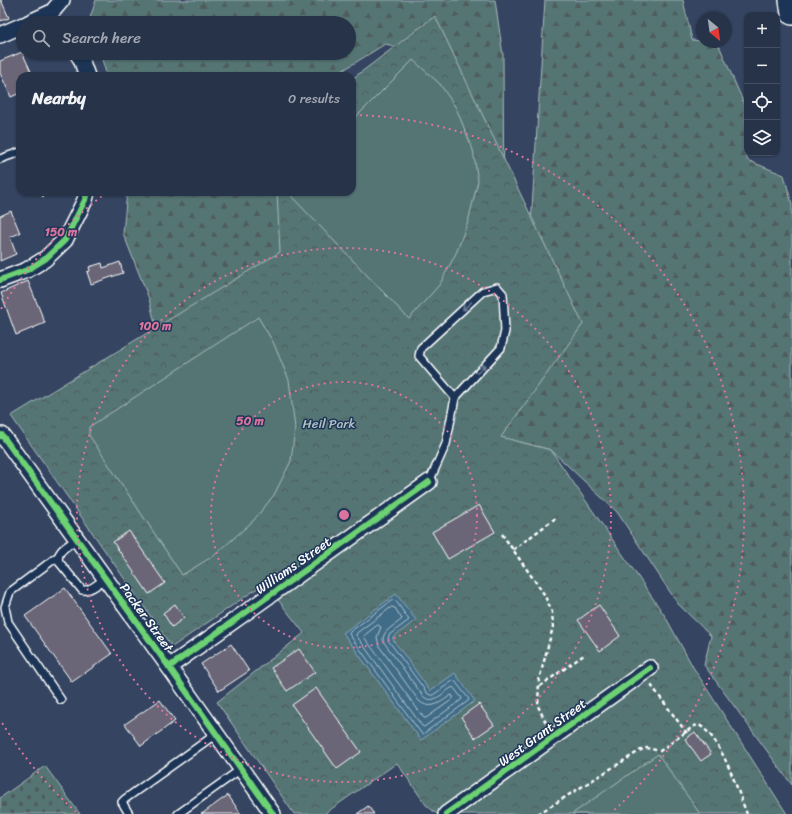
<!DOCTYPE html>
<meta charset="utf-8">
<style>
:root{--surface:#273349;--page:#2f3b50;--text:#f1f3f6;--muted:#a4aab4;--line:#434e61}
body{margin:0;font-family:Sriracha,sans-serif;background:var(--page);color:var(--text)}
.controls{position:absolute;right:12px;top:12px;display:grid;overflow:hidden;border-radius:8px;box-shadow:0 1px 3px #0004}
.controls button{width:36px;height:36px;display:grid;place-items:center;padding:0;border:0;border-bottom:1px solid var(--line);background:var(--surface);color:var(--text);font:20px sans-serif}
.compass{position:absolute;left:696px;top:12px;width:36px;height:36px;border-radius:50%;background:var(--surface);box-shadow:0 1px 3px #0004;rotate:151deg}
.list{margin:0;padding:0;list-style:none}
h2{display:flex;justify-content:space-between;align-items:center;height:52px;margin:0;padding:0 16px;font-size:17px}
h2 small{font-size:13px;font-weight:400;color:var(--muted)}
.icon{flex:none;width:22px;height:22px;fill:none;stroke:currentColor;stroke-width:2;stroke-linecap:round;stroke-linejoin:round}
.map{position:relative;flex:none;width:792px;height:814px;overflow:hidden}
.search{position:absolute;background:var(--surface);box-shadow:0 1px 3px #0004;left:16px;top:16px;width:340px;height:44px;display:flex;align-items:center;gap:10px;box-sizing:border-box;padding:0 14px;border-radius:22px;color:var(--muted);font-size:15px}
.panel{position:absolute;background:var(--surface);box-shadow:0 1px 3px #0004;left:16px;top:72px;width:340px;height:124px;border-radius:12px}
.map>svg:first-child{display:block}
.forest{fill:url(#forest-firs);stroke:#aababa}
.cemetery{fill:url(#cemetery-stones);stroke:#aababa}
.park{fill:url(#park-crowns);stroke:#aababa}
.pitch{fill:#547575;stroke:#aababa}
.water{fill:#416c87;stroke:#8da7b7}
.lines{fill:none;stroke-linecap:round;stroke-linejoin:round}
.shore{stroke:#b3c4cf;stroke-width:1}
.building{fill:#6b6677;stroke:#fff}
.lane-casing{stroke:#fff;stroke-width:10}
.street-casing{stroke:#fff;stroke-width:18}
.secondary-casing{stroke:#fff;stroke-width:24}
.path{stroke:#fff;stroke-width:2.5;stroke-dasharray:4 3;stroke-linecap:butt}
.lane{stroke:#1d3557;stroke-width:7}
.street{stroke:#1d3557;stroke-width:15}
.secondary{stroke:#1d3557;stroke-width:21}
.cycleway-casing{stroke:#1d3557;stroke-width:8}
.cycleway{stroke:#6cd273;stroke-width:6}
.oneway{stroke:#6c7c92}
.ring{fill:none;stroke:#da749d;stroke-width:2;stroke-dasharray:2 4}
.labels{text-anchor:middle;stroke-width:3;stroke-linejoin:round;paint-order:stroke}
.park-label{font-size:13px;fill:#b2c1c1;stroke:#1d3557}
.street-label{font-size:13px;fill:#fff;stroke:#1d3557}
.centre{fill:#da749d;stroke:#1d3557;stroke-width:2}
.ring-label{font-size:12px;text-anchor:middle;font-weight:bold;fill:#da749d;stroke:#1d3557;stroke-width:3;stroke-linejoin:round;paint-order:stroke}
</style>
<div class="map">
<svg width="792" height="814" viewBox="0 0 792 814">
<defs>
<pattern id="forest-firs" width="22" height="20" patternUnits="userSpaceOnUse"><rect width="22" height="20" fill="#547575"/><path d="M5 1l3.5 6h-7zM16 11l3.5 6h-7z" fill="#4f5c5c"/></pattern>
<pattern id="cemetery-stones" width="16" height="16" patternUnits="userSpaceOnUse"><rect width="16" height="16" fill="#547575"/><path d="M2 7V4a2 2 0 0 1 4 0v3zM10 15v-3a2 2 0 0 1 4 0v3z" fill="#4f5c5c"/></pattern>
<pattern id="park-crowns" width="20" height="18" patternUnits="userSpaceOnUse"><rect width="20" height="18" fill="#547575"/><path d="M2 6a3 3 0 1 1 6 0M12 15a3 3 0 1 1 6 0" fill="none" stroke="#4f5c5c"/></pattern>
</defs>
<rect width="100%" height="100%" fill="#344461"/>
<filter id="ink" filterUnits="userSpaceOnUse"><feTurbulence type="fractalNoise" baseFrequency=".025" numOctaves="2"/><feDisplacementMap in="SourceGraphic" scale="8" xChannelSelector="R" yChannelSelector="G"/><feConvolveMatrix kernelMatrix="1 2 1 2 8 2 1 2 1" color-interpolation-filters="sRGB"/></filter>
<g filter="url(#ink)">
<g class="forest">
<polygon points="96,0 495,0 503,55 504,223 428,53 385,44 334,76 107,76 100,53 349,53 349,23 90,23 89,21"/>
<polygon points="545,0 683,0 692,40 718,43 745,106 747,160 784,175 792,204 792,785 704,665 711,636 678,604 617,512 551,450 500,437 524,405 530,240"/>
<polygon points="127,192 283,192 283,265 160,344 149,299 123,233"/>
</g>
<polygon class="cemetery" points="45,766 80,814 0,814 0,798"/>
<polygon class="park" points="435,16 583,324 501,437 551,450 665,616 693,667 787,814 437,814 426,805 397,763 324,814 294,814 217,702 304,633 265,583 172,647 11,416 280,252 277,192 352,192 352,79"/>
<g class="pitch">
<polygon points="413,60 440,84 456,108 473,150 478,181 469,218 457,251 440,284 409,319 292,197 292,192 352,192 352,121"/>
<polygon points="258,317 273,342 289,380 295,428 291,461 274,495 254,520 215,555 182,575 89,435 89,427"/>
<polygon points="658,754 700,814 572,814"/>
</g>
<polygon class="water" points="396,594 416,620 392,638 430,691 455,673 475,701 421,740 343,633"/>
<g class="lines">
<g class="shore">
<polygon points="393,600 396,601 409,620 389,635 388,640 427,693 430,695 433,695 454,680 469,699 468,701 423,734 421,733 349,634 350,632"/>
<path d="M392 607 395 608 402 619C395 626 382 630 383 641L423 696C433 706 443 692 453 687L462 698 461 700 424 727 422 726 356 635 357 633Z"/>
<path d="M378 625 381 627 377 637 379 646 419 701C431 711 441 702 451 695L453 696V699L426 718H424L364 637 365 635Z"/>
</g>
</g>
<g class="building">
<polygon points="0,0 1,0 9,18 0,21"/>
<polygon points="22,52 33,76 20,76 20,93 11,97 0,73 0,61"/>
<polygon points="38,192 47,192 43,197"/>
<polygon points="11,211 20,233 10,237 16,254 0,261 0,216"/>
<polygon points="120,262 123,273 91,284 87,272 90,271 89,267 102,263 103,268"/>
<polygon points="28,281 45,323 16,335 1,293"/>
<polygon points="479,505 495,532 448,559 432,532"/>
<polygon points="129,531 165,583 149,594 113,542"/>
<polygon points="65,588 112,654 72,682 25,616"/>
<polygon points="175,604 184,618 172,627 163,613"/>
<polygon points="599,605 620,636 600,651 578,620"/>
<polygon points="231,644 249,671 219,691 201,664"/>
<polygon points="299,649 315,672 287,691 271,668"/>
<polygon points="316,688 361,752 337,769 292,705"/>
<polygon points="160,700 175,721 141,746 125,724"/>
<polygon points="479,704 494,725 475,738 461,717"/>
<polygon points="695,732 711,754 701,761 685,739"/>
<polygon points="228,795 241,814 201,814 203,813"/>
<polygon points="368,806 374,814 357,814"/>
</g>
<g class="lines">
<defs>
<g id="lane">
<polyline points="0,159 20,152"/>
<polyline points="429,482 446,444 455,398 501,348 505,331 503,294 497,287 483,291 421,348 419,356 455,398"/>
<path d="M77 539C69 545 55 551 59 562L82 590C90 592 99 583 105 578"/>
<polyline points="57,557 10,592 5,607 8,622 61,700"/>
<polyline points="129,814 122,802 125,799 216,734"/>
<polyline points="178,814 241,769"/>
</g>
<g id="street">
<polyline points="28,23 52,12 62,0"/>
<polyline points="0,35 23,25"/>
<polyline points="77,53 81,59 87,76"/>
<polyline points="0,280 27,270 45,259 65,240 85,200 87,192"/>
<polyline points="0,436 2,435 169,667 273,814"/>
<polyline points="169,667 429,482"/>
<polyline points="446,814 650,668"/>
</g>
<polyline id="secondary" points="790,0 792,14"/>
</defs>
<use href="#lane" class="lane-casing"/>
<use href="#street" class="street-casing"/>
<use href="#secondary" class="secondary-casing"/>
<g class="path">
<polyline points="502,534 544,594 552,612 553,627 539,680 538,706 546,723"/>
<polyline points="513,550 557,517"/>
<polyline points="651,685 689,736"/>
<polyline points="540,686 584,655"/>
<path d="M538 814 641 750 647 748 660 751 694 726 699 725C722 738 737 790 747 814"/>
</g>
<use href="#lane" class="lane"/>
<use href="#street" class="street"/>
<use href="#secondary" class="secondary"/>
<defs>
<g id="cycleway">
<polyline points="0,280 27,270 45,259 65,240 85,200 87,192"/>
<polyline points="0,436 2,435 169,667 273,814"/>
<polyline points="169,667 429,482"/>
<polyline points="446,814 650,668"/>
</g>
</defs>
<use href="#cycleway" class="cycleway-casing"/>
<use href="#cycleway" class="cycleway"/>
</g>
<defs><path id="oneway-shaft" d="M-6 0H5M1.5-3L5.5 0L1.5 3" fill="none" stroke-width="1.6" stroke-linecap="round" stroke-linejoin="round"/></defs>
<g class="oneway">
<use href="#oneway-shaft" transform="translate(467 306) rotate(138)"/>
<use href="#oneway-shaft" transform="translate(481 369) rotate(-47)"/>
</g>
</g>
<g class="ring">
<circle cx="344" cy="515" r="133"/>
<circle cx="344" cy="515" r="267"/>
<path d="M76 812A400 400 0 0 1 1 721M1 309A400 400 0 0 1 106 193M354 115A400 400 0 0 1 612 812"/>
</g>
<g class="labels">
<g class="park-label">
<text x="329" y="428">Heil Park</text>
</g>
<g class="street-label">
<text transform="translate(293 565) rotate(-35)" y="5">Williams Street</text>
<text transform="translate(147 617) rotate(54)" y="5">Packer Street</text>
<text transform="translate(542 732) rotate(-36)" y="5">West Grant Street</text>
</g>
</g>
<circle cx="344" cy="515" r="6" class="centre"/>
<g class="ring-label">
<text x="61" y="236">150 m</text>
<text x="155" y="330">100 m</text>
<text x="250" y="425">50 m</text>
</g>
</svg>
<div class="controls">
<button>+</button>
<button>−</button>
<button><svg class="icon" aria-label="locate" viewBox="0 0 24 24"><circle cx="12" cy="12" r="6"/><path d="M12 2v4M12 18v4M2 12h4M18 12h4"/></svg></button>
<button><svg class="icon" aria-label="layers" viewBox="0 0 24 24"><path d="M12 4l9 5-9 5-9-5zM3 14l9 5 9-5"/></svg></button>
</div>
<svg class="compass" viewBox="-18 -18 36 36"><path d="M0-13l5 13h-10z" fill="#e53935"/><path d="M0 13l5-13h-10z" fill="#a4aab4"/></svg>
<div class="search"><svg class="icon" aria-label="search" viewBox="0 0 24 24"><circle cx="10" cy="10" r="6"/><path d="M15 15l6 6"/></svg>Search here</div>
<section class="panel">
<h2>Nearby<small>0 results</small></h2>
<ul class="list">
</ul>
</section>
</div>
